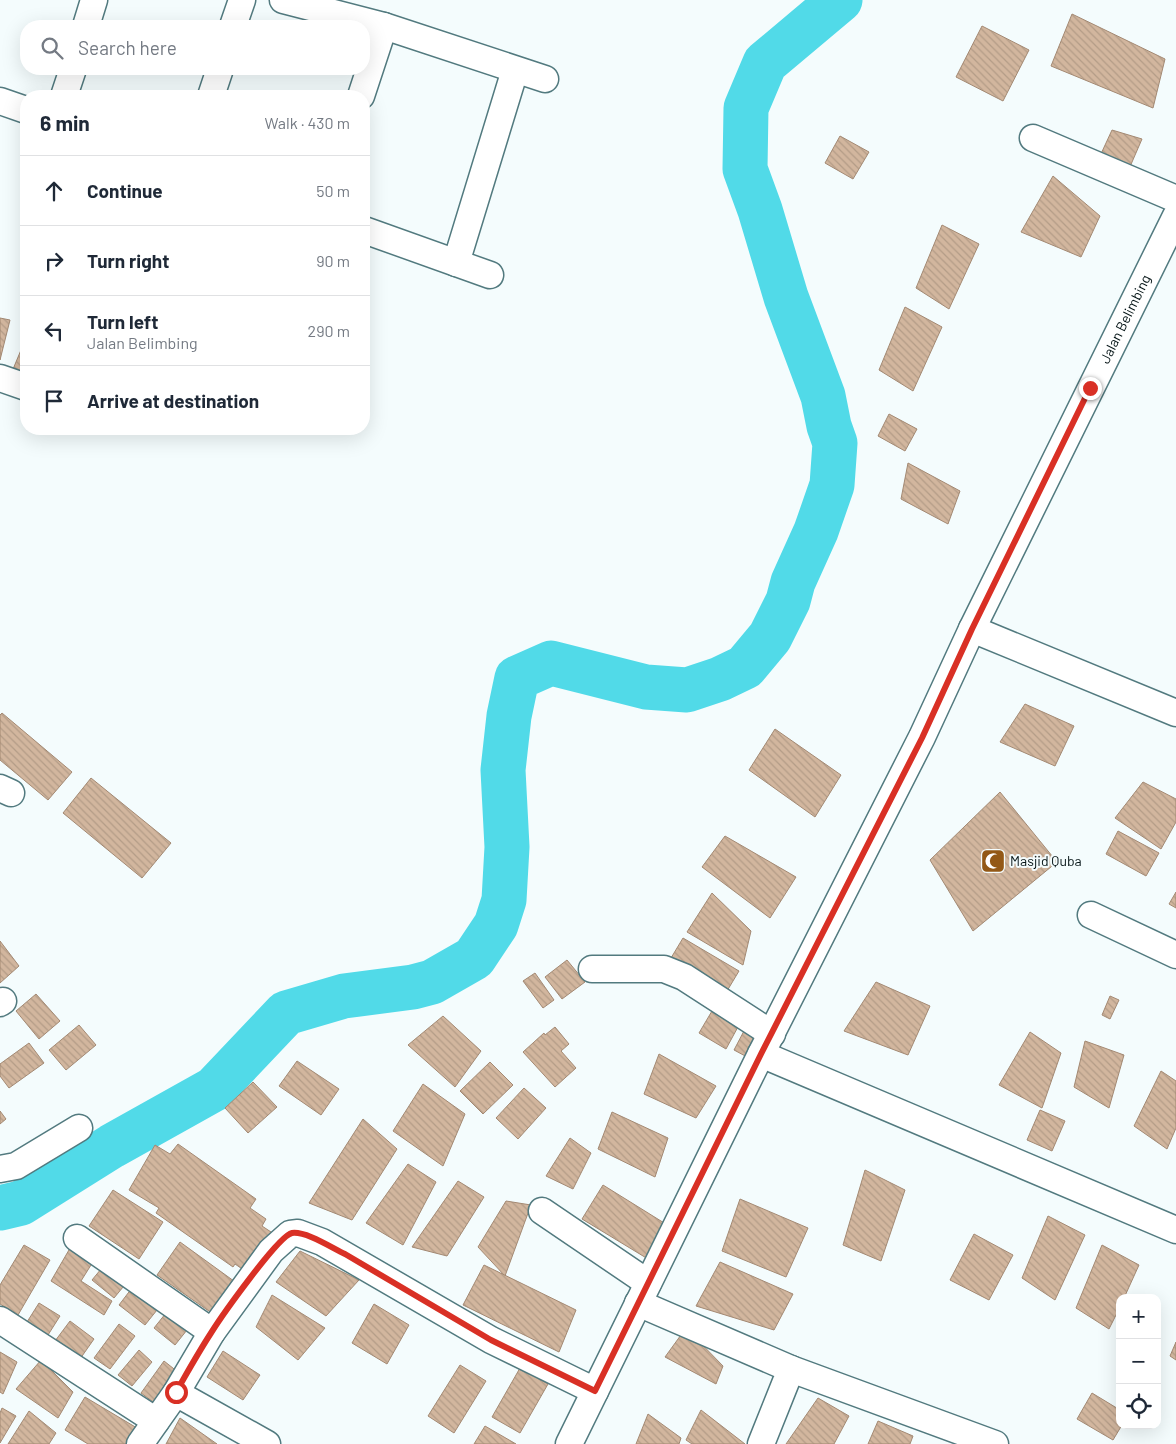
<!DOCTYPE html>
<meta charset="utf-8">
<style>
:root{--surface:#fff;--page:#f2f2f3;--text:#1f2937;--muted:#747a83;--line:#e0e1e3}
body{margin:0;font-family:Barlow,sans-serif;background:var(--page);color:var(--text)}
.controls{position:absolute;right:15px;bottom:15px;display:grid;overflow:hidden;border-radius:10px;box-shadow:0 5px 20px #0002}
.controls button{width:45px;height:45px;display:grid;place-items:center;padding:0;border:0;border-bottom:1px solid var(--line);background:var(--surface);color:var(--text);font:25px sans-serif}
.stop{position:absolute;width:15px;height:15px;margin:-11px;border:4px solid #d93025;border-radius:50%;background:#fff}
.stop.end{background:#d93025;border-color:#fff;box-shadow:0 1px 5px #0008}
.list{margin:0;padding:0;list-style:none}
h2{display:flex;justify-content:space-between;align-items:center;height:65px;margin:0;padding:0 20px;font-size:21px}
h2 small{font-size:16px;font-weight:400;color:var(--muted)}
.list li{display:grid;grid-template-columns:32px 1fr auto;gap:15px;align-items:center;box-sizing:border-box;height:70px;padding:0 20px;border-top:1px solid var(--line)}
.list b{display:block;font-size:19px;white-space:nowrap}
.list p{margin:0;font-size:16px;white-space:nowrap;color:var(--muted)}
.list em{font-size:16px;font-style:normal;color:var(--muted)}
.icon{flex:none;width:28px;height:28px;fill:none;stroke:currentColor;stroke-width:2;stroke-linecap:round;stroke-linejoin:round}
.map{position:relative;flex:none;width:1176px;height:1444px;overflow:hidden}
.search{position:absolute;background:var(--surface);box-shadow:0 5px 20px #0002;left:20px;top:20px;width:350px;height:55px;display:flex;align-items:center;gap:12px;box-sizing:border-box;padding:0 18px;border-radius:20px;color:var(--muted);font-size:19px}
.panel{position:absolute;background:var(--surface);box-shadow:0 5px 20px #0002;left:20px;top:90px;width:350px;height:345px;border-radius:20px}
.map>svg:first-child{display:block}
.lines{fill:none;stroke-linecap:round;stroke-linejoin:round}
.river{stroke:#51dae8;stroke-width:45}
.building{fill:url(#building-back-hatch);stroke:#a38973}
.street-casing{stroke:#527a7f;stroke-width:29}
.street{stroke:#fff;stroke-width:26}
.route{stroke:#d93025;stroke-width:6}
.labels{text-anchor:middle;stroke-width:4;stroke-linejoin:round;paint-order:stroke}
.street-label{font-size:14px;fill:#051416;stroke:#f4fcfd}
.poi-label{font-size:14px;fill:#051416;stroke:#f4fcfd;text-anchor:start}
</style>
<div class="map">
<svg width="1176" height="1444" viewBox="0 0 1176 1444">
<defs>
<pattern id="building-back-hatch" width="6" height="6" patternUnits="userSpaceOnUse" patternTransform="scale(1.25)"><rect width="6" height="6" fill="#d2b69e"/><path d="M-1 5l2 2M0 0l6 6M5-1l2 2" fill="none" stroke="#b39c87"/></pattern>
</defs>
<rect width="100%" height="100%" fill="#f4fcfd"/>
<g class="lines">
<polyline class="river" points="0,1208 21,1203 112,1146 214,1089 286,1013 344,996 413,987 432,982 474,958 496,925 504,900 507,847 503,770 509,716 517,678 551,663 646,687 687,690 720,679 745,667 770,637 788,601 793,582 816,531 832,485 835,443 829,426 823,396 786,297 760,210 745,169 746,108 765,63 840,0"/>
</g>
<g class="building">
<polygon points="1072,14 1165,59 1153,108 1051,66"/>
<polygon points="982,26 1029,50 1003,101 956,77"/>
<polygon points="1112,130 1142,139 1129,169 1100,156"/>
<polygon points="840,136 869,152 853,179 825,163"/>
<polygon points="1053,176 1100,216 1081,257 1021,232"/>
<polygon points="942,225 979,244 949,309 916,288"/>
<polygon points="905,307 942,327 913,391 879,370"/>
<polygon points="0,318 10,320 0,360"/>
<polygon points="26,331 26,343 22,341"/>
<polygon points="21,350 26,352 26,380 11,374"/>
<polygon points="889,414 917,429 905,451 878,436"/>
<polygon points="908,463 960,491 948,524 901,499"/>
<polygon points="1025,704 1074,726 1055,766 1000,742"/>
<polygon points="2,713 72,772 48,800 0,760 0,715"/>
<polygon points="775,729 841,775 815,817 749,770"/>
<polygon points="91,778 171,843 142,878 63,813"/>
<polygon points="1143,782 1176,799 1176,822 1161,849 1115,818"/>
<polygon points="1000,792 1057,862 973,931 930,860"/>
<polygon points="1118,831 1159,853 1146,876 1106,854"/>
<polygon points="725,836 796,877 770,918 702,867"/>
<polygon points="1176,892 1176,908 1169,904"/>
<polygon points="712,893 751,931 743,965 687,932"/>
<polygon points="683,938 739,971 727,991 671,958"/>
<polygon points="0,941 19,966 0,983"/>
<polygon points="567,960 585,982 562,999 545,977"/>
<polygon points="535,973 554,1000 543,1008 523,981"/>
<polygon points="876,982 930,1006 908,1055 844,1031"/>
<polygon points="36,994 60,1021 39,1039 16,1011"/>
<polygon points="1110,996 1119,1000 1110,1019 1102,1015"/>
<polygon points="712,1011 739,1025 726,1049 699,1033"/>
<polygon points="443,1016 481,1051 455,1087 408,1045"/>
<polygon points="79,1025 96,1045 66,1070 49,1050"/>
<polygon points="555,1027 569,1044 561,1051 576,1068 555,1087 523,1052 544,1033 545,1035"/>
<polygon points="745,1029 760,1036 749,1058 734,1050"/>
<polygon points="1030,1032 1061,1053 1042,1108 999,1085"/>
<polygon points="1085,1041 1124,1055 1109,1108 1074,1087"/>
<polygon points="29,1043 44,1063 9,1088 0,1076 0,1064"/>
<polygon points="659,1054 716,1086 696,1118 644,1094"/>
<polygon points="297,1061 339,1089 321,1115 279,1086"/>
<polygon points="490,1062 513,1085 483,1114 460,1091"/>
<polygon points="1161,1071 1176,1081 1176,1128 1167,1149 1134,1126"/>
<polygon points="253,1082 277,1107 248,1133 225,1108"/>
<polygon points="423,1084 465,1114 443,1166 393,1131"/>
<polygon points="524,1088 546,1108 518,1139 496,1118"/>
<polygon points="1040,1110 1065,1121 1052,1151 1027,1140"/>
<polygon points="0,1111 6,1119 0,1124"/>
<polygon points="612,1112 668,1138 655,1177 598,1149"/>
<polygon points="363,1119 397,1149 352,1220 309,1203"/>
<polygon points="570,1138 591,1153 573,1189 546,1176"/>
<polygon points="178,1144 256,1199 250,1208 266,1219 262,1226 277,1236 251,1275 235,1264 233,1267 156,1213 159,1208 129,1190 155,1145 170,1154"/>
<polygon points="408,1164 436,1182 403,1245 366,1223"/>
<polygon points="865,1170 905,1190 881,1261 843,1245"/>
<polygon points="458,1181 484,1197 447,1256 412,1247"/>
<polygon points="603,1185 669,1226 648,1259 582,1219"/>
<polygon points="113,1190 163,1222 139,1259 89,1226"/>
<polygon points="740,1199 808,1228 786,1277 722,1251"/>
<polygon points="506,1201 531,1205 505,1276 478,1247"/>
<polygon points="1048,1216 1085,1235 1055,1300 1022,1278"/>
<polygon points="974,1234 1013,1255 989,1300 950,1280"/>
<polygon points="180,1242 238,1284 216,1316 157,1275"/>
<polygon points="73,1243 96,1257 81,1281 112,1301 104,1315 51,1281"/>
<polygon points="24,1245 50,1260 18,1315 0,1304 0,1285"/>
<polygon points="1102,1245 1139,1265 1124,1298 1120,1298 1120,1307 1109,1329 1076,1308"/>
<polygon points="300,1251 359,1280 326,1316 276,1282"/>
<polygon points="720,1262 793,1294 774,1330 696,1306"/>
<polygon points="106,1263 128,1281 114,1298 92,1280"/>
<polygon points="484,1265 576,1310 559,1352 463,1305"/>
<polygon points="135,1284 161,1305 145,1325 119,1305"/>
<polygon points="272,1295 325,1328 298,1360 256,1327"/>
<polygon points="39,1303 60,1316 48,1335 27,1322"/>
<polygon points="374,1304 409,1325 387,1364 352,1343"/>
<polygon points="170,1308 191,1325 175,1345 154,1328"/>
<polygon points="70,1321 94,1339 80,1359 55,1341"/>
<polygon points="119,1324 135,1336 110,1369 94,1358"/>
<polygon points="686,1328 723,1366 716,1384 665,1357"/>
<polygon points="1176,1342 1176,1360 1170,1356"/>
<polygon points="139,1350 152,1362 132,1386 118,1375"/>
<polygon points="223,1351 260,1375 243,1400 207,1377"/>
<polygon points="0,1352 17,1362 3,1394 0,1392"/>
<polygon points="41,1360 73,1392 58,1418 16,1389"/>
<polygon points="164,1361 183,1376 160,1407 141,1393"/>
<polygon points="460,1365 486,1381 454,1433 428,1416"/>
<polygon points="520,1368 548,1384 520,1433 492,1417"/>
<polygon points="1092,1393 1120,1410 1120,1425 1122,1425 1113,1440 1077,1419"/>
<polygon points="85,1397 142,1431 135,1444 88,1444 65,1430"/>
<polygon points="818,1398 849,1416 834,1444 786,1444"/>
<polygon points="2,1408 16,1416 0,1443 0,1413"/>
<polygon points="701,1410 745,1444 692,1444 686,1440"/>
<polygon points="29,1411 56,1433 49,1444 8,1444"/>
<polygon points="648,1414 681,1438 679,1444 636,1444"/>
<polygon points="180,1418 217,1444 166,1444"/>
<polygon points="878,1421 913,1436 910,1444 868,1444"/>
<polygon points="485,1426 516,1444 474,1444"/>
</g>
<g class="lines">
<defs>
<g id="street">
<polyline points="283,0 384,26 361,96"/>
<polyline points="86,26 94,0"/>
<polyline points="233,26 242,0"/>
<polyline points="384,26 545,79"/>
<polyline points="64,96 73,69"/>
<polyline points="211,96 220,69"/>
<polyline points="0,101 26,110"/>
<polyline points="1033,138 1176,199"/>
<polyline points="364,230 490,275"/>
<polyline points="456,263 515,70"/>
<polyline points="0,378 26,387"/>
<polyline points="972,629 1176,713"/>
<polyline points="0,788 11,793"/>
<polyline points="1091,915 1176,955"/>
<polyline points="592,969 664,969 684,977 772,1034"/>
<polyline points="0,1003 3,1001"/>
<polyline points="761,1054 1176,1230"/>
<polyline points="0,1169 16,1166 79,1128"/>
<polyline points="542,1211 648,1283"/>
<polyline points="77,1238 212,1332"/>
<polyline points="638,1303 791,1369 761,1444"/>
<polyline points="0,1320 156,1421"/>
<polyline points="791,1369 995,1444"/>
<polyline points="176,1393 267,1444"/>
<polyline points="140,1444 176,1393 212,1332 271,1251 290,1234 298,1233 322,1242 491,1340 595,1391"/>
<path id="s1" d="M569 1444 761 1054 922 737 972 629 1176 216"/>
</g>
</defs>
<use href="#street" class="street-casing"/>
<use href="#street" class="street"/>
</g>
<g class="lines">
<path class="route" d="M176 1392C187 1373 198 1353 211 1333 221 1317 278 1236 292 1233 306 1231 332 1248 345 1254L491 1340 595 1391 761 1054 922 738 972 629 1090 388"/>
</g>
<defs>
<symbol id="mosque-square" viewBox="-11 -11 22 22"><rect x="-9" y="-9" width="18" height="18" rx="4" fill="#935816" stroke="#f4fcfd"/><path d="M3.5-4.9A6 6 0 1 0 3.5 4.9A5 5 0 1 1 3.5-4.9Z" fill="#fff"/></symbol>
</defs>
<g fill-rule="evenodd">
<use href="#mosque-square" x="979" y="847" width="28" height="28"/>
</g>
<g class="labels">
<g class="street-label">
<text dy="5" stroke="none"><textPath href="#s1" startOffset="1255">Jalan Belimbing</textPath></text>
</g>
<g class="poi-label">
<text x="1010" y="866">Masjid Quba</text>
</g>
</g>
</svg>
<div class="controls">
<button>+</button>
<button>−</button>
<button><svg class="icon" aria-label="locate" viewBox="0 0 24 24"><circle cx="12" cy="12" r="6"/><path d="M12 2v4M12 18v4M2 12h4M18 12h4"/></svg></button>
</div>
<div class="stop" style="left:176px;top:1392px"></div>
<div class="stop end" style="left:1090px;top:388px"></div>
<div class="search"><svg class="icon" aria-label="search" viewBox="0 0 24 24"><circle cx="10" cy="10" r="6"/><path d="M15 15l6 6"/></svg>Search here</div>
<section class="panel">
<h2>6 min<small>Walk · 430 m</small></h2>
<ul class="list">
<li><svg class="icon" aria-label="ahead" viewBox="0 0 24 24"><path d="M12 20V5M6 11l6-6 6 6"/></svg><div><b>Continue</b></div><em>50 m</em></li>
<li><svg class="icon" aria-label="right" viewBox="0 0 24 24"><path d="M7 20v-9h11M14 6l5 5-5 5"/></svg><div><b>Turn right</b></div><em>90 m</em></li>
<li><svg class="icon" aria-label="left" viewBox="0 0 24 24"><path d="M17 20v-9H6M10 6l-5 5 5 5"/></svg><div><b>Turn left</b><p>Jalan Belimbing</p></div><em>290 m</em></li>
<li><svg class="icon" aria-label="arrive" viewBox="0 0 24 24"><path d="M6 21V4h12l-3 4 3 4H6"/></svg><div><b>Arrive at destination</b></div></li>
</ul>
</section>
</div>
